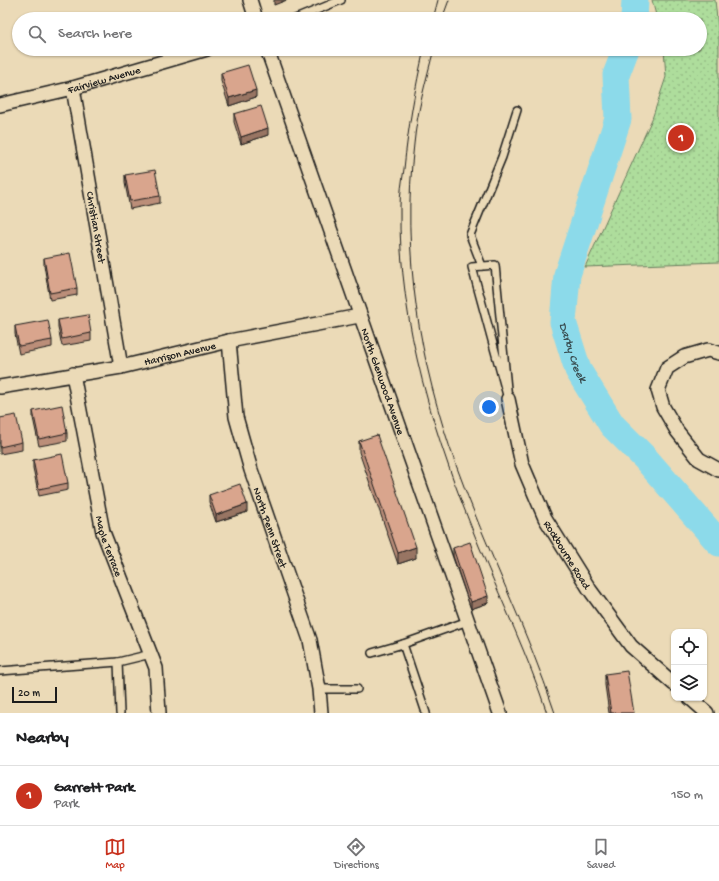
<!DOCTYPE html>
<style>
:root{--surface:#fff;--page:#f6f6f6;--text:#202124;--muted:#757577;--line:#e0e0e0;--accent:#c8321e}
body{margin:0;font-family:"Gochi Hand",sans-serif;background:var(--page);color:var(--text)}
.controls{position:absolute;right:12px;bottom:12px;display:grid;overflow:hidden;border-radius:8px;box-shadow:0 1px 3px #0004}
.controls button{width:36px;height:36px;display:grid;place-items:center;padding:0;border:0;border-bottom:1px solid var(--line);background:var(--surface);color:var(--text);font:20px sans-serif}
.scale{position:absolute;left:12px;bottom:10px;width:45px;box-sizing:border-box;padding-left:4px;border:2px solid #1c1c1c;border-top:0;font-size:11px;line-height:14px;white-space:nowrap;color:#1c1c1c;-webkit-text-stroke:3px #ebdab7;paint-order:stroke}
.you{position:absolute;left:489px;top:407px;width:14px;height:14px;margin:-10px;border:3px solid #fff;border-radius:50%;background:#1a73e8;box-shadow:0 0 0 6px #1a73e833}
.badge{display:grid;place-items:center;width:26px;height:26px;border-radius:50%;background:var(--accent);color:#fff;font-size:13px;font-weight:700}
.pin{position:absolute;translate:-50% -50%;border:2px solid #fff;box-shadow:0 1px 4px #0006}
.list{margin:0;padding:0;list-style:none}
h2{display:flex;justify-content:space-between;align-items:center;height:52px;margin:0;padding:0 16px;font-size:17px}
h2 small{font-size:13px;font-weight:400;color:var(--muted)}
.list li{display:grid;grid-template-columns:26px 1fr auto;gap:12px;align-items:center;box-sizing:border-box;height:60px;padding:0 16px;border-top:1px solid var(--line)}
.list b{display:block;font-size:15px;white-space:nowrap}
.list p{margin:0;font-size:13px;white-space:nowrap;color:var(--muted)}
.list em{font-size:13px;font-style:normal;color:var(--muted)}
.icon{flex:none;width:22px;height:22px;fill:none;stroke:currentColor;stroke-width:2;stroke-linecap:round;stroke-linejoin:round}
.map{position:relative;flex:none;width:719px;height:713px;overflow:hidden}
.search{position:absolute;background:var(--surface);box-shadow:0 1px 3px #0004;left:12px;right:12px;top:12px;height:44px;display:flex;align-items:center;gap:10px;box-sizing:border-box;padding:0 14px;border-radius:22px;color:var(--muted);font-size:15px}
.sheet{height:112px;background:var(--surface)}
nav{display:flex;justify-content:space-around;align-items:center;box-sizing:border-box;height:56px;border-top:1px solid var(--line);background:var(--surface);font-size:11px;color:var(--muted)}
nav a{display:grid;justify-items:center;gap:2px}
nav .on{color:var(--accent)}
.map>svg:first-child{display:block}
.park{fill:url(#park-dots);stroke:#657c5c}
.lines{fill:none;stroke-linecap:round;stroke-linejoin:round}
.river{stroke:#8cdaea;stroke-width:27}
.lane-casing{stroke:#1c1c1c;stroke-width:10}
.street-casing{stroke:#1c1c1c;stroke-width:16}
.lane{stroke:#ebdab7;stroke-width:7}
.street{stroke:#ebdab7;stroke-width:13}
.tram{stroke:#1c1c1c;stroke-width:1}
.wall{fill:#bb8e79;stroke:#1c1c1c}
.shaded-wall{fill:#987463;stroke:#1c1c1c}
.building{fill:#d9a58d;stroke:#1c1c1c}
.labels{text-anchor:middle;stroke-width:3;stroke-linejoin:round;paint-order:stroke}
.street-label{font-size:11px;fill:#1c1c1c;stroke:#ebdab7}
.water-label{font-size:12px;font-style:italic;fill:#384c50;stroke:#ebdab7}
</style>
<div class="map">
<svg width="719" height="713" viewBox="0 0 719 713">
<defs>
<pattern id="park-dots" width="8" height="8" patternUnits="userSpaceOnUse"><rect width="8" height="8" fill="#aedd9c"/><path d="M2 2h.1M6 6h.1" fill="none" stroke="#95bd86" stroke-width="1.8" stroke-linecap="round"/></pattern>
</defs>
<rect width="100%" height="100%" fill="#ebdab7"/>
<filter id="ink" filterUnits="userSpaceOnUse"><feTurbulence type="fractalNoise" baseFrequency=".025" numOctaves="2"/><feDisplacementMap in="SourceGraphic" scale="8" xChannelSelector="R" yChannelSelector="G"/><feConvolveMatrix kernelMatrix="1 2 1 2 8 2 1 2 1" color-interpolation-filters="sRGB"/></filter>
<g filter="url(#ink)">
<polygon class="park" points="652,0 715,0 719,38 719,262 585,267 652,119 666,77 664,49 700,49 700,19 657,19"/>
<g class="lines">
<g class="river">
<polyline points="634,19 635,0"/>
<path id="s1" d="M626 49 616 75 618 119 567 275 563 322 578 370 612 425 645 458 719 543"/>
</g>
<defs>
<g id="lane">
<polyline points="295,19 341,0"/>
<polygon points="495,265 508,399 472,267"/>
<polyline points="482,266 470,235 502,157 517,110"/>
<polyline points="403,644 468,621"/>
<polyline points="372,653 403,644 426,713"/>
<polyline points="0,671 118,662"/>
<polyline points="319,689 357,689"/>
<polyline points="120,713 118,662 151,654"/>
</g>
<g id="street">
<polyline points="250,0 256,19"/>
<path id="s2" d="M267 49 500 713"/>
<path id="s3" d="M73 88 121 367"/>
<path id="s4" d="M0 105 73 88 207 49"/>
<path id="s5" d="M229 341 236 417 251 470 310 640 319 689 321 713"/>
<polyline points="719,353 708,350 684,357 667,368 658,390 663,407 677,431 699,459 719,470"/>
<path id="s6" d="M73 374 103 532 156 668 159 713"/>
<path id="s7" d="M0 387 121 367 229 341 359 316"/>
<path id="s8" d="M508 399 522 464 545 518 590 590 631 646 674 684"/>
<polyline points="690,698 707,713"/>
</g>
</defs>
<use href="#lane" class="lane-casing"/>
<use href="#street" class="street-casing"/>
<use href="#lane" class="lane"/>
<use href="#street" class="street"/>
<g class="tram">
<polyline points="433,19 438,0"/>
<polyline points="442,19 449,0"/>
<path d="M424 49C415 89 408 128 404 169 402 181 400 194 400 207 398 325 435 438 479 546 502 602 528 656 547 713"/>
<path d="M434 49C426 80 417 112 414 144 401 252 419 363 456 465 486 549 527 628 555 713"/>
</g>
</g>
<g class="wall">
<polygon points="221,73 256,97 229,106 221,81"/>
<polygon points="234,114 268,135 241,144 234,122"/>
<polygon points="125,175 160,196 160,203 130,209 125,183"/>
<polygon points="44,258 77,288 77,295 50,300 44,265"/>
<polygon points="58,320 91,333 91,341 62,346 58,328"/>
<polygon points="15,326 52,340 52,347 19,354 15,334"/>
<polygon points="33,411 67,433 67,441 39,446 33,418"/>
<polygon points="0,418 22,442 22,450 0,454"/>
<polygon points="359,441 416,558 398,564 359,452"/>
<polygon points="33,460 68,483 68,490 39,496 33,468"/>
<polygon points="209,495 247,512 216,522 209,502"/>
<polygon points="453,548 488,603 471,609 453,556"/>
<polygon points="605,674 634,713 609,713 605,685"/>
</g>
<g class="shaded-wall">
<polygon points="274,0 287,0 274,5"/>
<polygon points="256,90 256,97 229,106 229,98"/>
<polygon points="268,128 268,135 241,144 241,137"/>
<polygon points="247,504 247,512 216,522 216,515"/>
<polygon points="416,547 416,558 398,564 398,553"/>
<polygon points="488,596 488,603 471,609 471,602"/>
</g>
<g class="building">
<polygon points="248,65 256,90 229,98 221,73"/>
<polygon points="261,106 268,128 241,137 234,114"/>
<polygon points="155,170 160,196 130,201 125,175"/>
<polygon points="70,253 77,288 50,293 44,258"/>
<polygon points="88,315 91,333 62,339 58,320"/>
<polygon points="48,320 52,340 19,346 15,326"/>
<polygon points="62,405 67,433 39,439 33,411"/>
<polygon points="16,415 22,442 0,447 0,418"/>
<polygon points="377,435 416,547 398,553 359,441"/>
<polygon points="62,454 68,483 39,489 33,460"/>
<polygon points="240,484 247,504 216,515 209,495"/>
<polygon points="470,542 488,596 471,602 453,548"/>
<polygon points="627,671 634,713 611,713 605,674"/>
</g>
</g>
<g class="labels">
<g class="street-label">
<text dy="4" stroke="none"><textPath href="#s4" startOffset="107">Fairview Avenue</textPath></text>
<text dy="4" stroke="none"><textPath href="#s3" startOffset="141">Christian Street</textPath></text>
<text dy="4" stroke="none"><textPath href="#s7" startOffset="183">Harrison Avenue</textPath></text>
<text dy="4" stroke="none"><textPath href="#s2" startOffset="352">North Glenwood Avenue</textPath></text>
<text dy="4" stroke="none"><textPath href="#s5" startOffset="192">North Penn Street</textPath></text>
<text dy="4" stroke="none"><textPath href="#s6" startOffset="176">Maple Terrace</textPath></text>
<text dy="4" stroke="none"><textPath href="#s8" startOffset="168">Rockbourne Road</textPath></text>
</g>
<g class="water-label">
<text dy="4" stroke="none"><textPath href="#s1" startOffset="315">Darby Creek</textPath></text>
</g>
</g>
</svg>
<div class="controls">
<button><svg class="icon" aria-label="locate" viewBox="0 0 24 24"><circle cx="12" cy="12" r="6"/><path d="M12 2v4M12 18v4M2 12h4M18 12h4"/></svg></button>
<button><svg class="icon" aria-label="layers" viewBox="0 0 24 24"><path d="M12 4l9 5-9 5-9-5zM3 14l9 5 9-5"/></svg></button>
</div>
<div class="scale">20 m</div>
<div class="you"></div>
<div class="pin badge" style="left:681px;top:138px">1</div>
<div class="search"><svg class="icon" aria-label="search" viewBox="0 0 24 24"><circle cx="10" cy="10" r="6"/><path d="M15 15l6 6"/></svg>Search here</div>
</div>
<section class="sheet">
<h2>Nearby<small></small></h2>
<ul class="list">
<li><span class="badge">1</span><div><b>Garrett Park</b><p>Park</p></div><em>150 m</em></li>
</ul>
</section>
<nav>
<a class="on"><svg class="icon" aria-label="map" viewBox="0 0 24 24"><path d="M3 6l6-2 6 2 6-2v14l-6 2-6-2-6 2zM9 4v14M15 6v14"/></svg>Map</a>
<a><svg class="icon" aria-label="directions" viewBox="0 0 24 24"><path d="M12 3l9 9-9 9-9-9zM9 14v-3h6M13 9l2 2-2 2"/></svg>Directions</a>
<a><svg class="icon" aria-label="saved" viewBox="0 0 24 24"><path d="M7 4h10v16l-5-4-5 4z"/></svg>Saved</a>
</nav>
